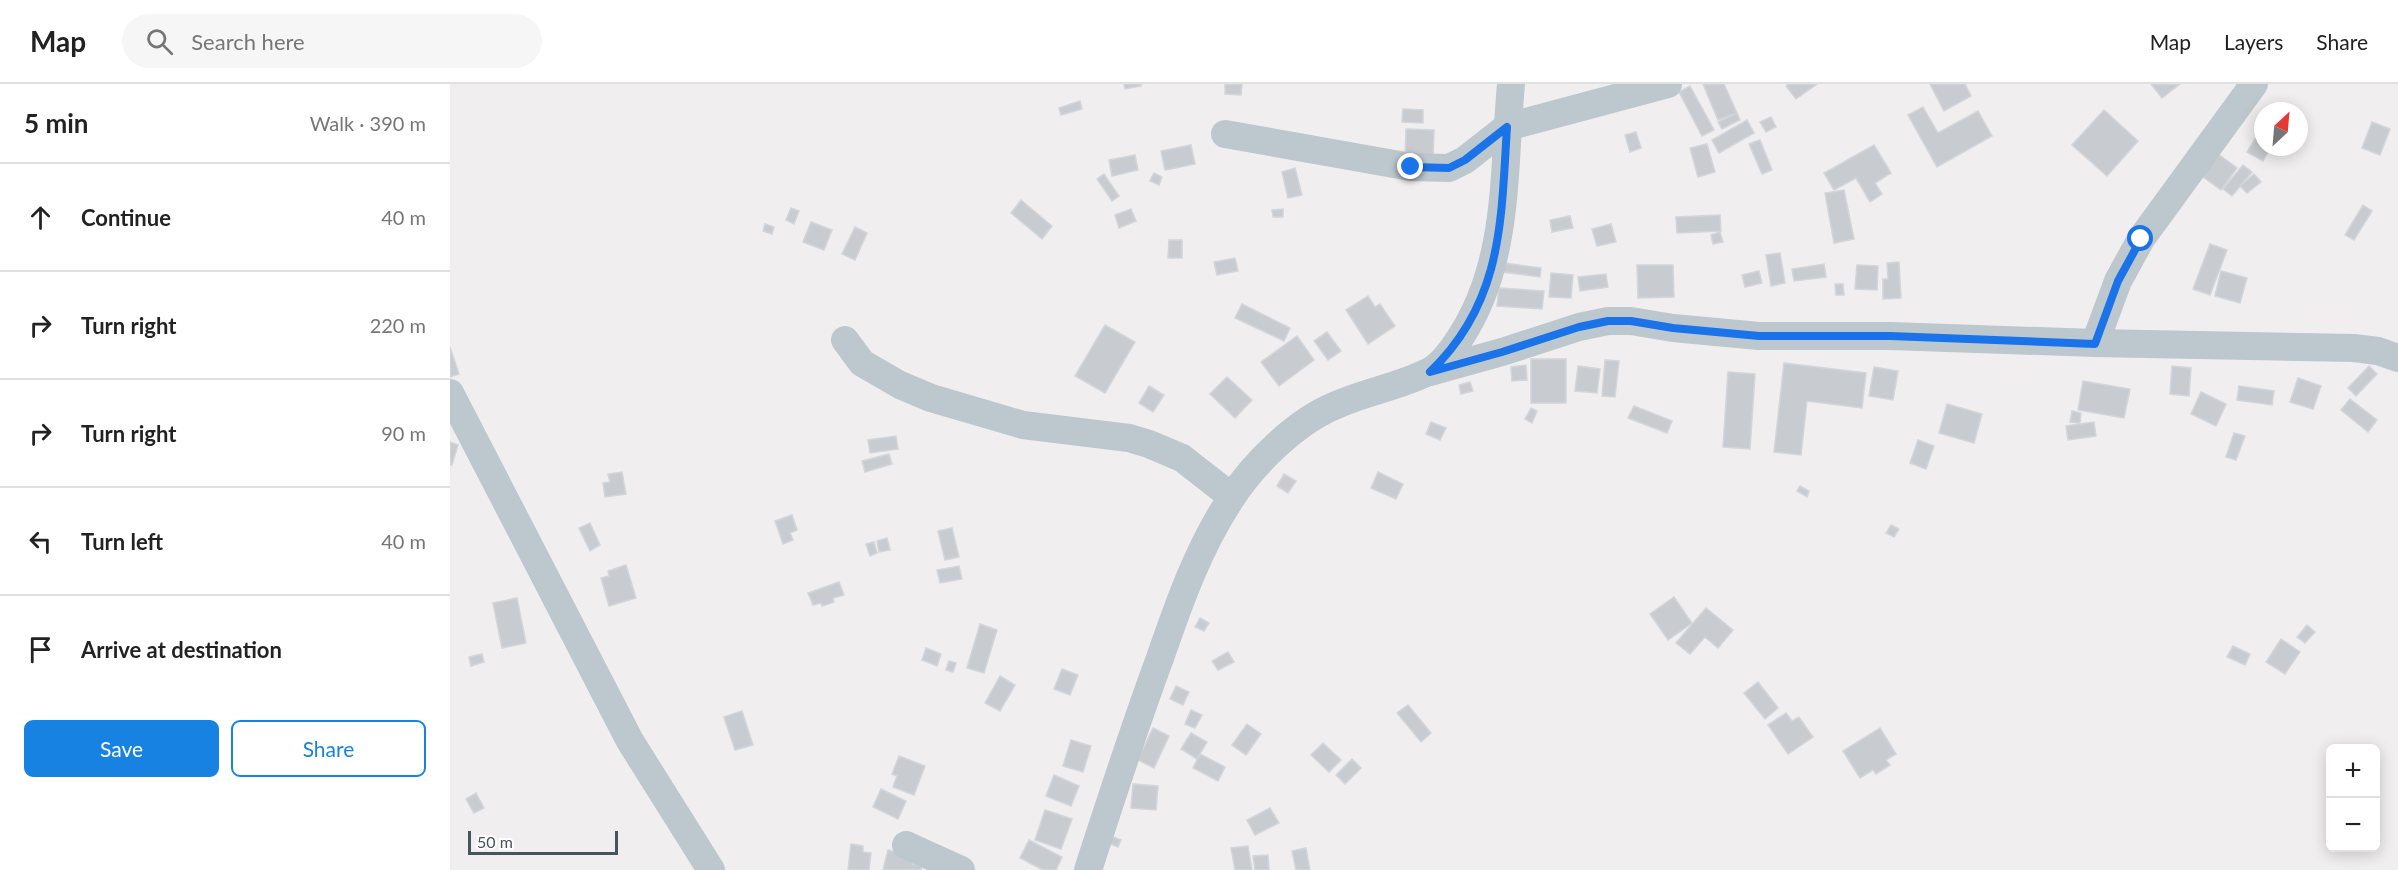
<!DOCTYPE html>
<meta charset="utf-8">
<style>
:root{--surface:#fff;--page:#f6f6f6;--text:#222;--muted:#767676;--line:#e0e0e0;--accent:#1782e2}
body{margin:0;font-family:Lato,sans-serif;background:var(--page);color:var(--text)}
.controls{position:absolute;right:18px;bottom:18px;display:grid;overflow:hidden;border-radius:9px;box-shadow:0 3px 15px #0003}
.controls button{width:54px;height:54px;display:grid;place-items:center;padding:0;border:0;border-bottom:2px solid var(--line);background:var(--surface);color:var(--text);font:30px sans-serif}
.compass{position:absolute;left:1804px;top:18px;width:54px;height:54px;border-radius:50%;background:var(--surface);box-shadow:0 3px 15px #0003;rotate:26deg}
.scale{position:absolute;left:18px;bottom:15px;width:150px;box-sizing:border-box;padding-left:6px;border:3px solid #46545c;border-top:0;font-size:16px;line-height:21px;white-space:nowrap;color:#46545c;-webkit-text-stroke:4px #fff;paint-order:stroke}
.stop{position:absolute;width:18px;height:18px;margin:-14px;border:4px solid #1a73e8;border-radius:50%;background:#fff}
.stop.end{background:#1a73e8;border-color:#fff;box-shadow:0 2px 6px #0008}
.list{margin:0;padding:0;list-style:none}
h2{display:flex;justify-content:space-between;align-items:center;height:78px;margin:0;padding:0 24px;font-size:26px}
h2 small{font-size:20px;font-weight:400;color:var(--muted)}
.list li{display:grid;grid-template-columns:39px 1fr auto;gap:18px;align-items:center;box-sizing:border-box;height:108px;padding:0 24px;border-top:2px solid var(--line)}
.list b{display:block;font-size:22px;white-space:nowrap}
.list em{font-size:20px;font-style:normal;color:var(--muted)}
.actions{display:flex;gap:12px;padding:18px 24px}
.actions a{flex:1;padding:14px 0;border:2px solid var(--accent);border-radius:9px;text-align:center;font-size:21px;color:var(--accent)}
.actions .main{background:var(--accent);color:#fff}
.icon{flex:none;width:33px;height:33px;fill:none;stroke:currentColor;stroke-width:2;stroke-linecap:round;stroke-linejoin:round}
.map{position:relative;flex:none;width:1948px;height:786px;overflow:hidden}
header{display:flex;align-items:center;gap:36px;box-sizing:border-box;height:84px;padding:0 30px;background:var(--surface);border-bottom:2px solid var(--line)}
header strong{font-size:28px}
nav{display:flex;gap:33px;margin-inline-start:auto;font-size:21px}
.search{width:420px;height:54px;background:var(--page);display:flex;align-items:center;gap:15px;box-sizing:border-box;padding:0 21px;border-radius:33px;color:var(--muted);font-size:22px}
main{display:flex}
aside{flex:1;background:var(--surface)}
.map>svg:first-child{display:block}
.building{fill:#c8ccd1;stroke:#d2d5da;stroke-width:1.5}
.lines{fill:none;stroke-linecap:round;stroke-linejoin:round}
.minor{stroke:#bcc7ce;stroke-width:28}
.route{stroke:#1a73e8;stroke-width:8}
</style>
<header>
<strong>Map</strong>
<div class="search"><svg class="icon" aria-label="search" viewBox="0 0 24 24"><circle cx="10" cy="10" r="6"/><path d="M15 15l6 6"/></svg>Search here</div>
<nav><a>Map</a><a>Layers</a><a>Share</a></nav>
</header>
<main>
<aside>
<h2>5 min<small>Walk · 390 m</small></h2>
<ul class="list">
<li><svg class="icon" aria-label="ahead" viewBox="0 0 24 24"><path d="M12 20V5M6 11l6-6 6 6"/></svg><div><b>Continue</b></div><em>40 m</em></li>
<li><svg class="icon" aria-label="right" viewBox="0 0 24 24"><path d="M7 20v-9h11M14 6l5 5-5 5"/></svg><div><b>Turn right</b></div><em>220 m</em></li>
<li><svg class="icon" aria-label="right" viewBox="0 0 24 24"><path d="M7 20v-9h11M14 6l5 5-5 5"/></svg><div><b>Turn right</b></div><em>90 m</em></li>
<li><svg class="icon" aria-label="left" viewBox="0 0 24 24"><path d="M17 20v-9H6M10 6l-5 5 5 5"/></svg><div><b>Turn left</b></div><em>40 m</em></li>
<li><svg class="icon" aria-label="arrive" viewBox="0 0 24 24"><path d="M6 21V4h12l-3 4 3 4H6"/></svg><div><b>Arrive at destination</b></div></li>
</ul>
<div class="actions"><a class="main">Save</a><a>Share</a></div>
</aside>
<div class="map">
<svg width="1948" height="786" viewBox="0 0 1948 786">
<rect width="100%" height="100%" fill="#f1eeef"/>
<g class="building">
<polygon points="674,0 691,0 691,2 675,5"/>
<polygon points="775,0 792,0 791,11 775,10"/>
<polygon points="1253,0 1274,0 1287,29 1268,36"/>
<polygon points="1338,0 1367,0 1346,15 1336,2"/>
<polygon points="1480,0 1515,0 1521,12 1494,27"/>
<polygon points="1701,0 1730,0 1712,14"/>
<polygon points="1240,2 1264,46 1252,52 1229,8"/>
<polygon points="630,17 632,25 611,31 609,24"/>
<polygon points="1473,23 1488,49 1528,27 1542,52 1487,83 1458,31"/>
<polygon points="953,25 973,26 973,39 952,38"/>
<polygon points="1654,26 1688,57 1657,92 1622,61"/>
<polygon points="1287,29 1290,36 1272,45 1268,38"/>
<polygon points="1321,33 1326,43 1316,48 1310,38"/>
<polygon points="1297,36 1304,49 1269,69 1262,56"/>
<polygon points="1922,38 1940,45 1930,71 1912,64"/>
<polygon points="956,45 984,46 983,78 955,77"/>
<polygon points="1811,45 1813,46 1813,63 1821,63 1813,77 1797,68"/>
<polygon points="1186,48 1191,64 1180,68 1175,51"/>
<polygon points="1310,56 1322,86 1312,90 1299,60"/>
<polygon points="1257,60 1265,88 1248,93 1240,64"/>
<polygon points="741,61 745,80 715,86 711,67"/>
<polygon points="1424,61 1441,89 1425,99 1432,110 1420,118 1406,94 1384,106 1374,89"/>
<polygon points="1768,70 1787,84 1771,106 1752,92"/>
<polygon points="685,71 688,86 662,92 659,76"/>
<polygon points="1793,81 1802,88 1782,112 1773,105"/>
<polygon points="845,84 852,111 838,114 832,88"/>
<polygon points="704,89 712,93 709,101 700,97"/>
<polygon points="654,90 669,112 662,117 647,95"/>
<polygon points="1804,90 1811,98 1797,109 1790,102"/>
<polygon points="1394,106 1404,155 1384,159 1375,109"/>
<polygon points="571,116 602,142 592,155 561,129"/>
<polygon points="1913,121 1922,127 1904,156 1895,151"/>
<polygon points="341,124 349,127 344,140 336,136"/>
<polygon points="681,125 686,137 669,144 665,131"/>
<polygon points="833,125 833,133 823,133 822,126"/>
<polygon points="1270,131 1271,147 1227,149 1226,133"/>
<polygon points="1120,132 1123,144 1102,148 1100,136"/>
<polygon points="361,138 382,146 374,166 353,158"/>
<polygon points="315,140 324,143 322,150 313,147"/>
<polygon points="1161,140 1166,158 1147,162 1142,145"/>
<polygon points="405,143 417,149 405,176 392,170"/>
<polygon points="1270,148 1273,158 1263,160 1261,151"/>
<polygon points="719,156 732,156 732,174 718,174"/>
<polygon points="1760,160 1777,166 1760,211 1743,205"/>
<polygon points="1330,169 1335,199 1321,202 1316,171"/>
<polygon points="785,174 788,187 767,191 764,178"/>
<polygon points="1449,178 1451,214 1433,215 1433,195 1438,195 1437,179"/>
<polygon points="1054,179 1091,184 1090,193 1053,188"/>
<polygon points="1374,180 1376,193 1344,197 1342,185"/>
<polygon points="1187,181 1223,181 1224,213 1188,214"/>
<polygon points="1407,181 1428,182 1427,206 1405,205"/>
<polygon points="1309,187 1312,199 1295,203 1292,191"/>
<polygon points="1771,187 1797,194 1790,219 1765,212"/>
<polygon points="1101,189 1123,191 1121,214 1099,213"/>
<polygon points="1156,190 1158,203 1130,207 1128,193"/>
<polygon points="1385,200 1393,200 1394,211 1386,211"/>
<polygon points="1049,204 1094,207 1092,225 1047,222"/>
<polygon points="918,212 925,223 930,220 945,242 918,260 896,226"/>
<polygon points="792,220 840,244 834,257 785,234"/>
<polygon points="655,241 685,258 655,309 625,292"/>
<polygon points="877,248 891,267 878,276 864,257"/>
<polygon points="847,252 864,276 829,302 811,278"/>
<polygon points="0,263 9,290 0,293"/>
<rect x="1081" y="275" width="35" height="44"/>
<polygon points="1155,276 1169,277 1165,313 1152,312"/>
<polygon points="1334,279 1416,289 1412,324 1357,317 1351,371 1324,368"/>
<polygon points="1076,281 1077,296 1062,297 1061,283"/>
<polygon points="1128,282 1150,285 1147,309 1125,307"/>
<polygon points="1722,282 1741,284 1739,312 1720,310"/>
<polygon points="1919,282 1927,290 1906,312 1898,304"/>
<polygon points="1424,283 1448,287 1443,316 1419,312"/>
<polygon points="1278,288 1305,290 1300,365 1273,363"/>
<polygon points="777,293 802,316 785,334 760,310"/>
<polygon points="1848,294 1871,302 1863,325 1840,318"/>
<polygon points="1633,297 1680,305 1674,334 1628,326"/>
<polygon points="1020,298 1023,307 1011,310 1009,301"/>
<polygon points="699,302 714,311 703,328 689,319"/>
<polygon points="1789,302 1824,307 1822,321 1787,316"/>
<polygon points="1751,308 1776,320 1766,342 1741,330"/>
<polygon points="1900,315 1927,336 1918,348 1891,326"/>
<polygon points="1497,320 1532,330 1524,359 1489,349"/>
<polygon points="1184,322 1222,337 1217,349 1178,334"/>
<polygon points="1081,324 1087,327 1082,339 1075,335"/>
<polygon points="1622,327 1631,329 1630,339 1620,338"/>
<polygon points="981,338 996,344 990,356 976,350"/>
<polygon points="1644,338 1646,352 1618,356 1616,342"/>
<polygon points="1784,349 1795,352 1786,376 1776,373"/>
<polygon points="446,352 448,365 420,369 418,356"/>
<polygon points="1468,356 1484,362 1476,385 1460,379"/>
<polygon points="0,358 8,361 2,381 0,381"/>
<polygon points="439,370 442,380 415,388 412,377"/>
<polygon points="172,388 176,410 155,413 153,399 160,398 158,390"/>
<polygon points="928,388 953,400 946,415 921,404"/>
<polygon points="834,390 846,397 838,409 827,402"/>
<polygon points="1350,402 1359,407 1357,413 1347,407"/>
<polygon points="342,431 347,446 340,449 343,456 333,460 325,437"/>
<polygon points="140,439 150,461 140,467 129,444"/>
<polygon points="1441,441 1449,445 1444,453 1436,449"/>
<polygon points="502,444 509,473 495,476 488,447"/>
<polygon points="437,454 440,466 429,468 427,457"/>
<polygon points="424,458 427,469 420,472 416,460"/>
<polygon points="176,481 186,514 159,522 151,494 159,492 158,487"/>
<polygon points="509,482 512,495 490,499 487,486"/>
<polygon points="389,498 394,511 383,514 384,518 372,522 371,519 363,521 358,509"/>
<polygon points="1224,513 1242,539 1218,556 1200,530"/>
<polygon points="67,514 76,559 52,564 43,519"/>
<polygon points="1256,524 1283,546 1268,564 1255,553 1240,570 1226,559"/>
<polygon points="750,534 759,539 754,547 745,543"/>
<polygon points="530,540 547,546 534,589 517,584"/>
<polygon points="1857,541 1865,548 1855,559 1847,553"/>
<polygon points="1831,555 1850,568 1835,590 1816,578"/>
<polygon points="1783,562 1800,570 1795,581 1777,573"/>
<polygon points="476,564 491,570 487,582 472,576"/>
<polygon points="778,568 784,578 768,586 762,577"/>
<polygon points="32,570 34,578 21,582 19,573"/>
<polygon points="499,577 506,579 503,588 496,586"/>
<polygon points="612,585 628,591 620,611 604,605"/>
<polygon points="550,592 565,601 550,627 535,619"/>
<polygon points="1308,598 1328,624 1315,635 1294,609"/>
<polygon points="726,602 739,608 733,621 720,615"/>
<polygon points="958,621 981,649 971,658 947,629"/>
<polygon points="741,626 752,631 745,644 735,640"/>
<polygon points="292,627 303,661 285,666 274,633"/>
<polygon points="1336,629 1342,637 1349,633 1363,653 1338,670 1318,641"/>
<polygon points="797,640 811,650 796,671 782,661"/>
<polygon points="703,644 719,652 704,684 688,676"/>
<polygon points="1430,644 1446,670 1436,676 1440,681 1426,690 1423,686 1410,694 1393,667"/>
<polygon points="741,649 757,658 747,675 731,665"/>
<polygon points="621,656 641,662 633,688 613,682"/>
<polygon points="873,659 891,676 879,688 861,671"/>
<polygon points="750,670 775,683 768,697 743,684"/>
<polygon points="449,672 475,682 464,711 443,703 447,692 442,690"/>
<polygon points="902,675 911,684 895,700 886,691"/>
<polygon points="604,691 629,702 621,722 596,712"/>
<polygon points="683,700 708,702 706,726 681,724"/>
<polygon points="431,705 456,717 448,735 423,723"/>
<polygon points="26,709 34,724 24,729 16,715"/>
<polygon points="820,724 829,739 805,751 797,736"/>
<polygon points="595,726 622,735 611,765 585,756"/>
<polygon points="661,752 671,756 668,763 658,759"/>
<polygon points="579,756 612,773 606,786 593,786 570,774"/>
<polygon points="401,760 413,762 413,768 421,769 419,786 398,786"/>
<polygon points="798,762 802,786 785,786 781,764"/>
<polygon points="856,764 860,786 846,786 842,767"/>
<polygon points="438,766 464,773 462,780 472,782 471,786 433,786"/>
<polygon points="818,771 819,786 805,786 803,772"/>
</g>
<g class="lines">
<g class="minor">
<polyline points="775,50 961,83 999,84 1015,76 1057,43 1218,0"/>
<polyline points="395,256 412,279 450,301 481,314 573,341 679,354 699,360 732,374 782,413"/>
<polyline points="1645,259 1668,197 1691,155 1804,0"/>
<polyline points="980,288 1052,268 1129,243 1158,237 1181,237 1223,244 1309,252 1440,252 1645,259 1904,264 1928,267 1948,274"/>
<polyline points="0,309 180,657 261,786"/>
<polyline points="456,761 511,786"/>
<path d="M638 786C661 715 684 644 710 574 729 519 749 462 782 413 804 379 846 338 884 322 914 308 948 303 978 288 991 282 1003 265 1010 254 1060 178 1053 86 1061 0"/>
</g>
</g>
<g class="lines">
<path class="route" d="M961 83 999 84 1015 76 1057 43C1051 137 1053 218 980 288L1052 268 1129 243 1158 237H1181L1223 244 1309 252H1440L1645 260 1668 197 1691 155"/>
</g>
</svg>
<div class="controls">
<button>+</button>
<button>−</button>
</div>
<svg class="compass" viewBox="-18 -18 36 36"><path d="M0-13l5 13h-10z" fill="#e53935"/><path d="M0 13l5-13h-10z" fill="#767676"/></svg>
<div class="scale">50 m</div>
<div class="stop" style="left:1691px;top:155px"></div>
<div class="stop end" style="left:961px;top:83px"></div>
</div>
</main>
